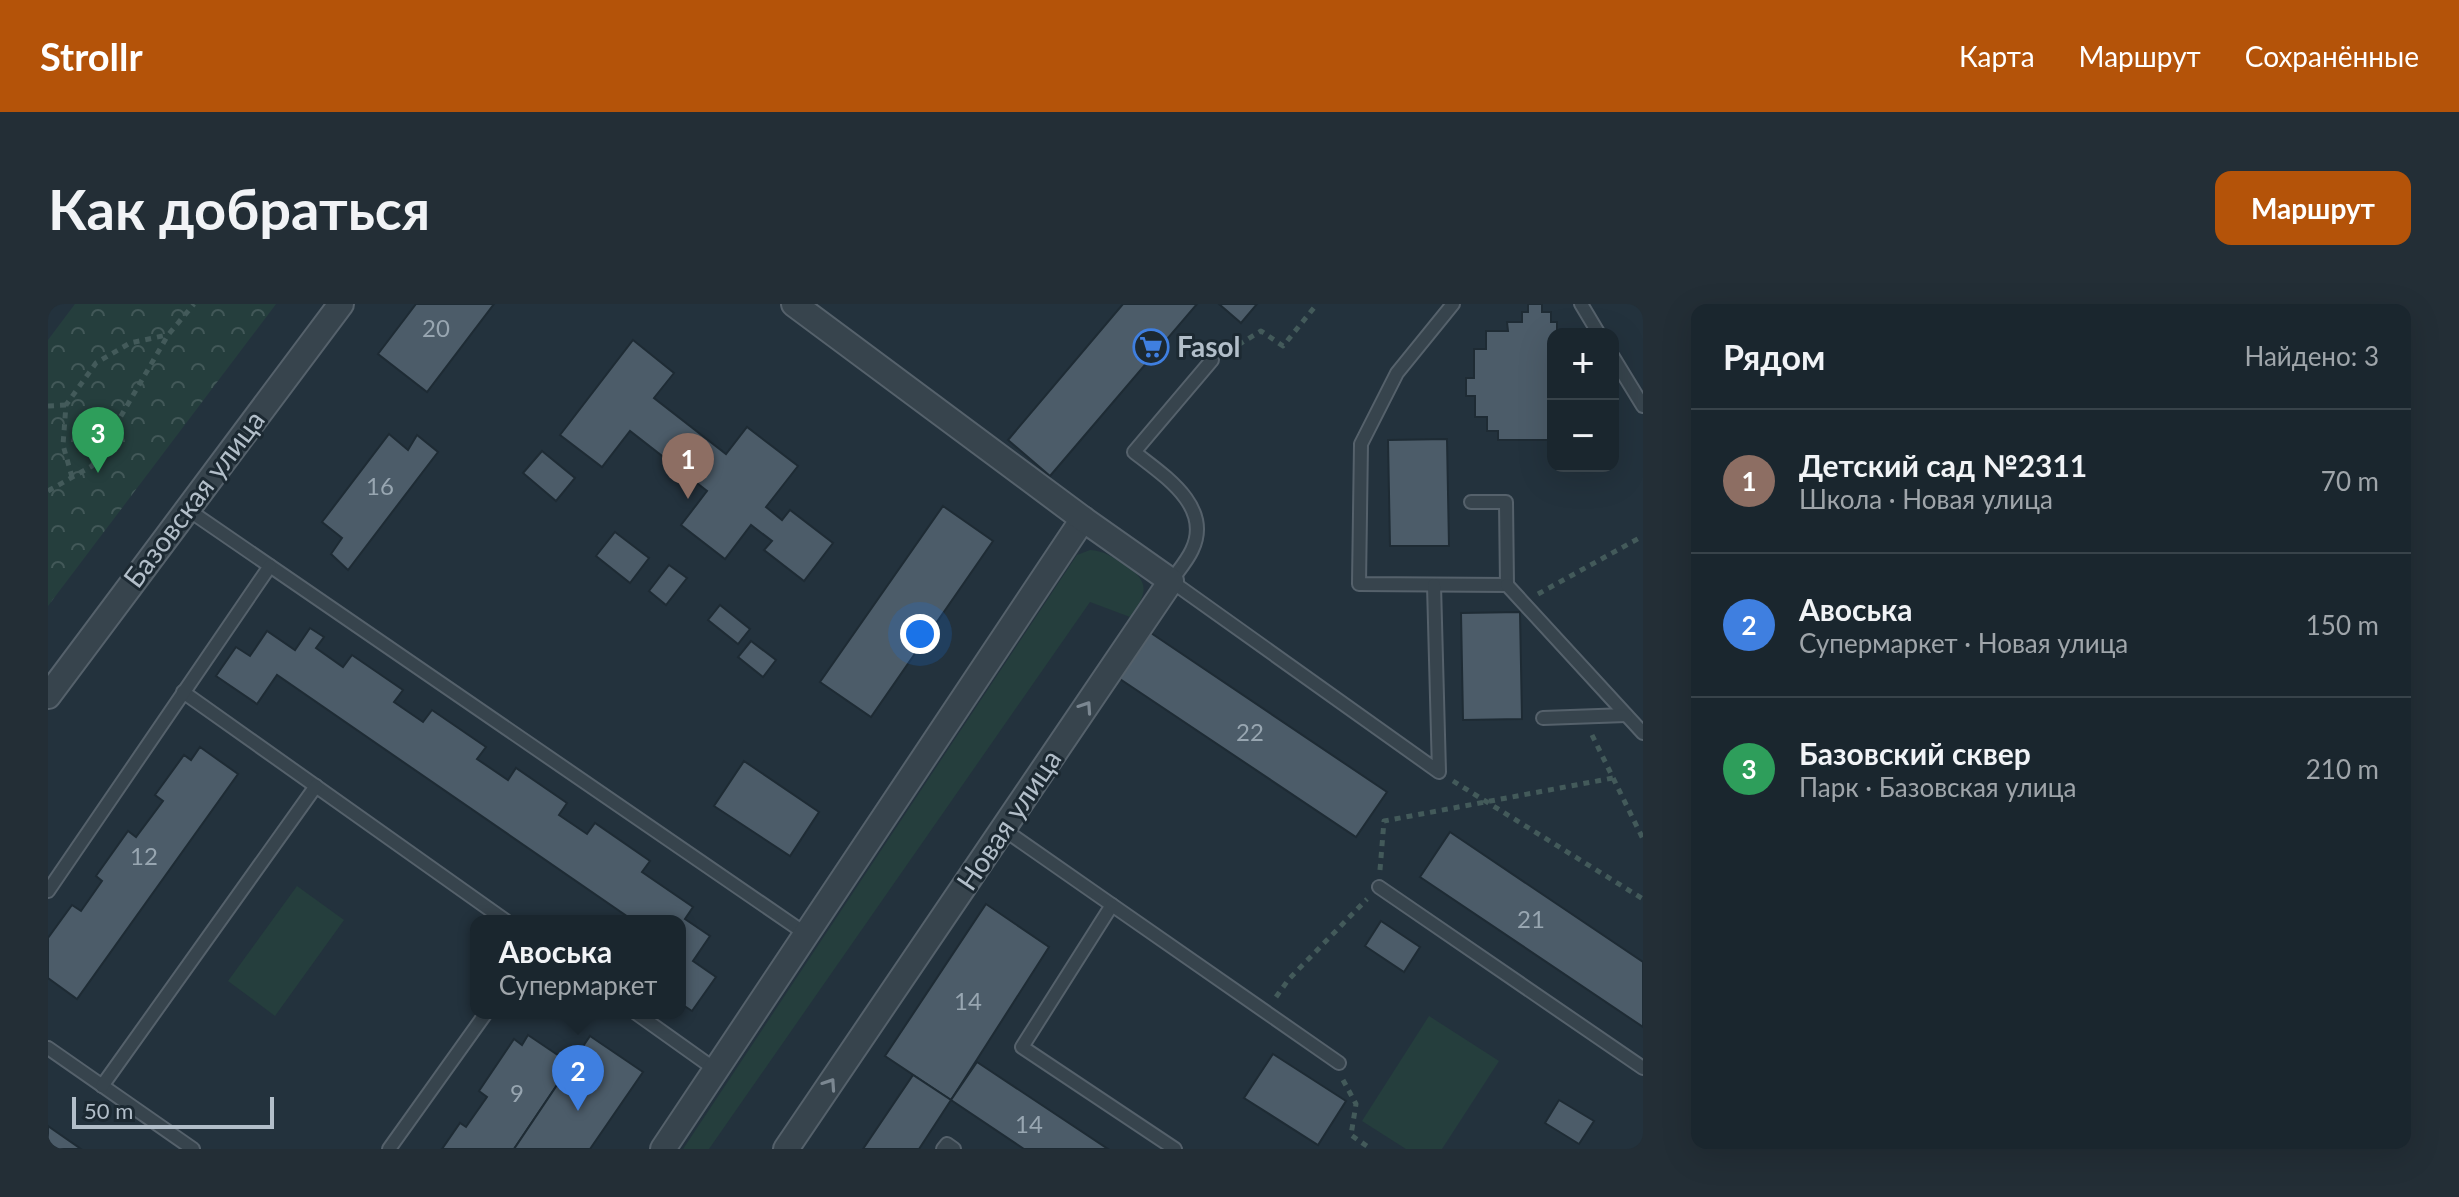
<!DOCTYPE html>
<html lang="ru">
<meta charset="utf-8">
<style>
:root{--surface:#1a262e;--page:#232e36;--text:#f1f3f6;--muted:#9fa5aa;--line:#38434a;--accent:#b45309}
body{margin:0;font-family:Lato,sans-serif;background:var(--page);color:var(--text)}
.controls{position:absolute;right:24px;top:24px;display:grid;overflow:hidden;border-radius:16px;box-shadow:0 8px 32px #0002}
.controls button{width:72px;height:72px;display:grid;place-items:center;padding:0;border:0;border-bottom:2px solid var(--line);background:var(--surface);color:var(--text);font:40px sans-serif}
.scale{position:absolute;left:24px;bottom:20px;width:202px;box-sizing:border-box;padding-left:8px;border:4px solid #b2bec9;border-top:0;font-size:22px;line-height:28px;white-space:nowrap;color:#b2bec9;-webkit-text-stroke:6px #1c2932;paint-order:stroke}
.you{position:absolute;left:872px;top:330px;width:28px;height:28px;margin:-20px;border:6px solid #fff;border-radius:50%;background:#1a73e8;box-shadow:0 0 0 12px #1a73e833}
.badge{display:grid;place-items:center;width:52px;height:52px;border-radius:50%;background:var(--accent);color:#fff;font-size:26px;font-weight:700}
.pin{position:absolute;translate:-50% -66px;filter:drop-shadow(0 2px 4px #0008)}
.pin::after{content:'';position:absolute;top:42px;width:28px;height:24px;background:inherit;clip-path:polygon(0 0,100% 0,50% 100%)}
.popup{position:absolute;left:422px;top:611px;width:216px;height:104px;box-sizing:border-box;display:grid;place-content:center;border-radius:16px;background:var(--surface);filter:drop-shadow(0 2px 6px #0005);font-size:26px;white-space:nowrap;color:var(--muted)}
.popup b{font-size:30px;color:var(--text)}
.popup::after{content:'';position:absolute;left:50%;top:100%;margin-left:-16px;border:16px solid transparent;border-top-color:var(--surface)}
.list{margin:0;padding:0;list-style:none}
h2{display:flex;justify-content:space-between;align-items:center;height:104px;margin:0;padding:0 32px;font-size:34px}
h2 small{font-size:26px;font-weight:400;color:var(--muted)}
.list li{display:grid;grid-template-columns:52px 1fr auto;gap:24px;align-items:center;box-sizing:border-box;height:144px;padding:0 32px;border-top:2px solid var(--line)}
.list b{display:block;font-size:30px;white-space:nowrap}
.list p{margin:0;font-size:26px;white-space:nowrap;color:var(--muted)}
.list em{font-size:26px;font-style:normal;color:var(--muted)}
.map{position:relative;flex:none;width:1595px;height:845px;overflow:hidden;border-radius:16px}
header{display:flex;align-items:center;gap:48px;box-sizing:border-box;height:112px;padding:0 40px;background:var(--accent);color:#fff}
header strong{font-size:38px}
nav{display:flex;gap:44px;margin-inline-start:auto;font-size:28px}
.intro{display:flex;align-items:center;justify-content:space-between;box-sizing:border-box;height:192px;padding:0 48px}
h1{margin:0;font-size:56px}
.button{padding:20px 36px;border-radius:16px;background:var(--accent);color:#fff;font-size:28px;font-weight:700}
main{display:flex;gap:48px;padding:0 48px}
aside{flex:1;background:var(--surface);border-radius:16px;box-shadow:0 8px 32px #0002}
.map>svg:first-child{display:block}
.green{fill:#253e3d}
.park{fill:url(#park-crowns)}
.building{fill:#4c5c69;stroke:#1e2b34;stroke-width:2}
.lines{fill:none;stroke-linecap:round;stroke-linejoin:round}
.service-casing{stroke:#55616b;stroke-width:16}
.minor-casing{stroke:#55616b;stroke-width:28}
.path{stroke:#435a5a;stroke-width:5;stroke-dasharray:6 6;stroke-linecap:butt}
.service{stroke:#37444d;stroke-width:12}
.minor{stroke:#37444d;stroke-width:24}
.oneway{stroke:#7b8791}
.labels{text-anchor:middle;stroke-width:6;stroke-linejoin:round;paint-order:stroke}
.number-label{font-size:24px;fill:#98a6b1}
.poi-label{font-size:28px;font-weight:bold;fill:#b2bec9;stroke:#1c2932;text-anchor:start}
.street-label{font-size:28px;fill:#b2bec9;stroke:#1c2932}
</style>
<header>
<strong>Strollr</strong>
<nav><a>Карта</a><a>Маршрут</a><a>Сохранённые</a></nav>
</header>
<div class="intro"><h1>Как добраться</h1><a class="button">Маршрут</a></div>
<main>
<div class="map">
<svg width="1595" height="845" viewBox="0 0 1595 845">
<defs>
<pattern id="park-crowns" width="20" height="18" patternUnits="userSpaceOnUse" patternTransform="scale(2)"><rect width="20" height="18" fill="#253e3d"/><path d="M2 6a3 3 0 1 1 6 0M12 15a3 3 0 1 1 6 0" fill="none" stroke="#425858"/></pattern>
</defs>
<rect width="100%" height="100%" fill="#23323d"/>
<g class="green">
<path d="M1042 246C1057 247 1064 253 1077 261 1103 278 1099 290 1082 313L1042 298 661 845H635L1029 251Z"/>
<polygon points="249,582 296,616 227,712 180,677"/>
<polygon points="1381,712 1451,757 1394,845 1358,845 1314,817"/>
</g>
<polygon class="park" points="27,0 228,0 0,302 0,36"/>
<g class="building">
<polygon points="368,0 446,0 379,88 330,50"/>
<polygon points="1075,0 1149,0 1002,172 960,136"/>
<polygon points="1171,0 1209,0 1193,19"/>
<polygon points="1480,0 1494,0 1494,8 1503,8 1503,18 1509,18 1509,30 1505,30 1505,136 1450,136 1450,127 1439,127 1439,113 1427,113 1427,92 1418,92 1418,74 1426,74 1426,45 1438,45 1438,27 1460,27 1459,18 1474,18 1474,8 1480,8"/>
<polygon points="585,36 626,69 606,94 678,150 699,123 750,162 718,203 734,216 742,206 785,239 756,277 716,246 724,237 703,221 677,255 633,221 659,187 582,127 554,163 512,131"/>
<polygon points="341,130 360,146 369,131 390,148 300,266 283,250 294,234 274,218"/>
<polygon points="1399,135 1401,242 1342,242 1340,136"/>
<polygon points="494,147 527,174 508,197 475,169"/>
<polygon points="895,202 945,237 823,413 772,378"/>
<polygon points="567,228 601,254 582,279 548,252"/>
<polygon points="621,261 639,274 618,301 601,287"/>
<polygon points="672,301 702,325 690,340 660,316"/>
<polygon points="1472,308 1474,415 1415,416 1413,309"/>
<polygon points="262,324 276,333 268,344 295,363 304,351 355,386 346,398 375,418 384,406 438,443 429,455 460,476 468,464 519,499 511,511 539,530 547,519 602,557 594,568 645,603 637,615 662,632 645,657 668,673 644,707 632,699 632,617 586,617 229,371 209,400 168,372 188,343 202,352 219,327 247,346"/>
<polygon points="1097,325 1339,488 1308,533 1066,371"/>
<polygon points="703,337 728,356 715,373 690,353"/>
<polygon points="152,443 190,470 29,695 0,674 0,634 24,601 33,607 54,577 48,572 80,527 88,533 115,497 107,491 136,451 143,456"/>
<polygon points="696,457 771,508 742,552 666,502"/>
<polygon points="1402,528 1595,658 1595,723 1372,573"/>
<polygon points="938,600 1001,643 903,796 837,752"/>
<polygon points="1333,617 1372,643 1356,668 1317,642"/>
<polygon points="480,731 523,760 466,845 394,845 412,819 418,823 439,793 431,787 466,735 474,741"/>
<polygon points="542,732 595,768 542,845 466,845"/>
<polygon points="1225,750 1298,797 1270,841 1196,794"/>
<polygon points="929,758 1060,845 976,845 903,796"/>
<polygon points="865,771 903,796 871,845 815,845"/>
<polygon points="1511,796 1546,817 1531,840 1497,819"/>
<polygon points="0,822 33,845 0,845"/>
</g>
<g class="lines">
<defs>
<g id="service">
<polyline points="1405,0 1349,69 1313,140 1311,280 1459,281 1458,198 1423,198"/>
<polyline points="1533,0 1551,30"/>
<polyline points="1565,53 1595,102"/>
<path d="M1164 56 1086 148C1115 171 1165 202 1144 246 1139 257 1130 267 1123 277L1391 468 1386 281"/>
<polyline points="139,205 758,630"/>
<polyline points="1459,281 1595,429"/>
<polyline points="135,388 458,617"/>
<polyline points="1495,414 1578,411"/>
<polyline points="955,525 1064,601 974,743 1127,845"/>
<polyline points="1331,583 1595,764"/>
<polyline points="0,587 222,262"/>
<polyline points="1064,601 1291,759"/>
<polyline points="588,709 668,766"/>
<polyline points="0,744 145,845"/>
<polyline points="54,782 268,482"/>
<polyline points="341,845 438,709"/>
<polyline points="895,845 899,840 906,845"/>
</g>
<g id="minor">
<polyline points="0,392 293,0"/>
<polyline points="615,845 1035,215"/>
<polyline points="738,845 1123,277 1035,215 746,0"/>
</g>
</defs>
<use href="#service" class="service-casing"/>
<use href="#minor" class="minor-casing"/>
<g class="path">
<polyline points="1180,47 1213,27 1235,42 1269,0"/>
<polyline points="0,102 18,101"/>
<polyline points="24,173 15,141 18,101 48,59 82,39 119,31"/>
<polyline points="0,187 44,162 120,31 146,0"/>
<polyline points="1490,290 1595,232"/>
<polyline points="1544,431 1595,535"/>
<polyline points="1405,477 1595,595"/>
<polyline points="1332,566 1336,517 1565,474"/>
<polyline points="1228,693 1241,675 1319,595"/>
<polyline points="1295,776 1308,800 1303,831 1323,845"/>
</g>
<use href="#service" class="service"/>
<use href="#minor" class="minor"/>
</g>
<defs><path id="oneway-chevron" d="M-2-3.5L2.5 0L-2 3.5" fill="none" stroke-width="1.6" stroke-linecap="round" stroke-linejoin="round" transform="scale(2)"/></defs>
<g class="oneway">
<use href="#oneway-chevron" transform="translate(1038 403) rotate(-56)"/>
<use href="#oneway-chevron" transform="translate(782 780) rotate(-56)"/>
</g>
<defs>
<symbol id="supermarket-ring" viewBox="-11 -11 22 22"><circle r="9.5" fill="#1c2932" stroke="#3f7fe0" stroke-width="1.5"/><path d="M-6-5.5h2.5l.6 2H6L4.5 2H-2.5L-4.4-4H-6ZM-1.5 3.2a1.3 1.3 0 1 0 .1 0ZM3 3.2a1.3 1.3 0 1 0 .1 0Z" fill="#3f7fe0"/></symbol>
</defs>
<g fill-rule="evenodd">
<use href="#supermarket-ring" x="1083" y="23" width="40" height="40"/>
</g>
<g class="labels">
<g class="number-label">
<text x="388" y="33">20</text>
<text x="332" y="191">16</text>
<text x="1202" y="437">22</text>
<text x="96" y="561">12</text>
<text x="1483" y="624">21</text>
<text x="920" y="706">14</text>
<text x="469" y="798">9</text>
<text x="981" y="829">14</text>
</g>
<g class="poi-label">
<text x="1129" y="53">Fasol</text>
</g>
<g class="street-label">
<text transform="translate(146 195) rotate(-53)" y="10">Базовская улица</text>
<text transform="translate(961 516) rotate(-56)" y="10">Новая улица</text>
</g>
</g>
</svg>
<div class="controls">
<button>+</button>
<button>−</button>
</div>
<div class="scale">50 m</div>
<div class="you"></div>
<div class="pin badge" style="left:640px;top:195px;background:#8d6e63">1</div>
<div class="pin badge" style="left:530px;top:807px;background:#3f7fe0">2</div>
<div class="popup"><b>Авоська</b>Супермаркет</div>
<div class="pin badge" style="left:50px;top:169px;background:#2e9e5b">3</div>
</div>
<aside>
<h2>Рядом<small>Найдено: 3</small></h2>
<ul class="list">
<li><span class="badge" style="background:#8d6e63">1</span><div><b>Детский сад №2311</b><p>Школа · Новая улица</p></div><em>70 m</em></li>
<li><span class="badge" style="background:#3f7fe0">2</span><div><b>Авоська</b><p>Супермаркет · Новая улица</p></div><em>150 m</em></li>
<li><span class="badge" style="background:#2e9e5b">3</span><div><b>Базовский сквер</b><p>Парк · Базовская улица</p></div><em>210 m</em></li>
</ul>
</aside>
</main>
